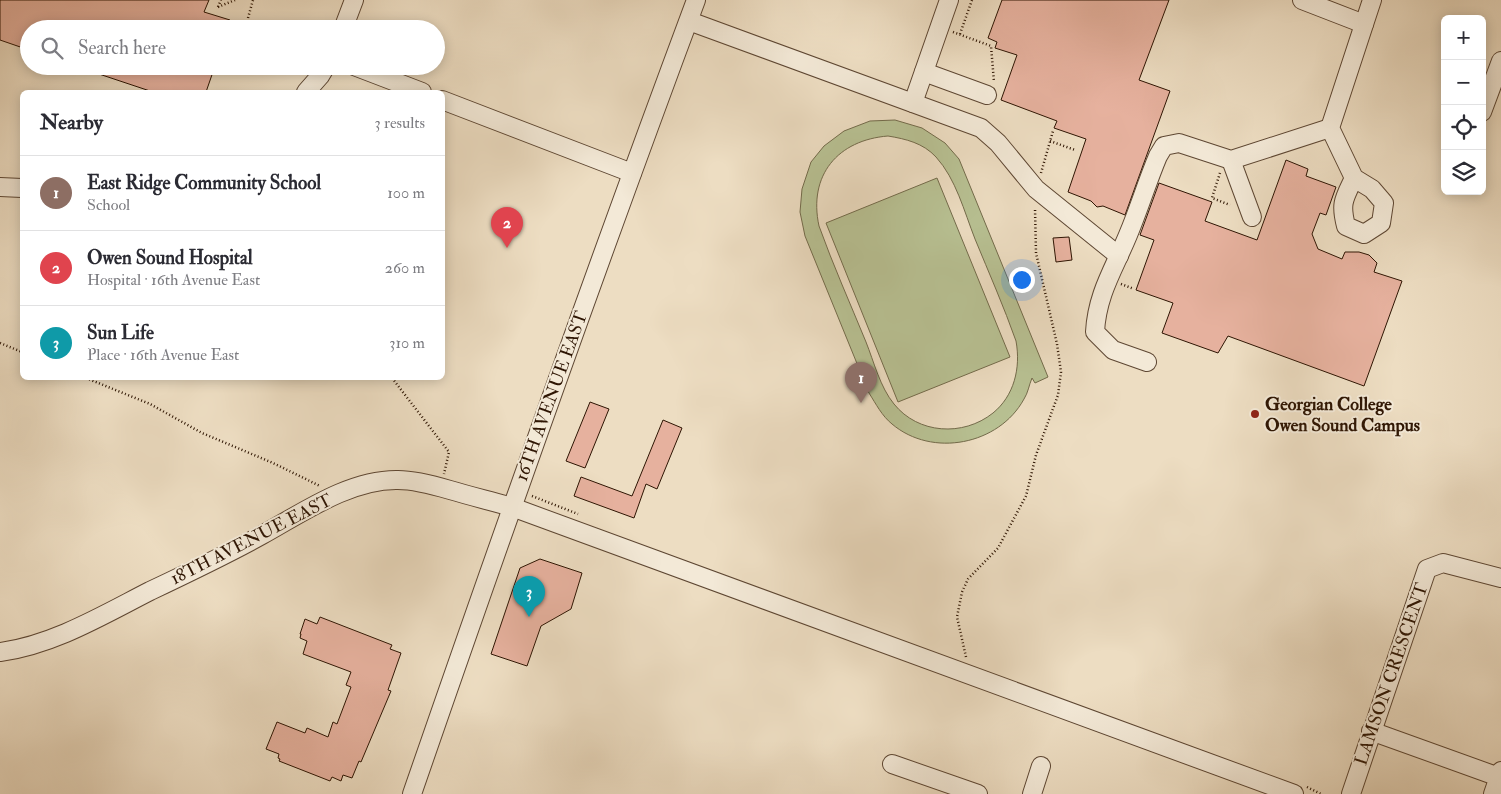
<!DOCTYPE html>
<meta charset="utf-8">
<style>
:root{--surface:#fff;--page:#f2f2f3;--text:#2b2b33;--muted:#7c7c81;--line:#e1e1e2;--accent:#0f766e}
body{margin:0;font-family:"IM FELL Double Pica",serif;background:var(--page);color:var(--text)}
.controls{position:absolute;right:15px;top:15px;display:grid;overflow:hidden;border-radius:8px;box-shadow:0 2px 12px #0003}
.controls button{width:45px;height:45px;display:grid;place-items:center;padding:0;border:0;border-bottom:1px solid var(--line);background:var(--surface);color:var(--text);font:25px sans-serif}
.you{position:absolute;left:1021px;top:279px;width:18px;height:18px;margin:-12px;border:4px solid #fff;border-radius:50%;background:#1a73e8;box-shadow:0 0 0 8px #1a73e833}
.badge{display:grid;place-items:center;width:32px;height:32px;border-radius:50%;background:var(--accent);color:#fff;font-size:16px;font-weight:700}
.pin{position:absolute;translate:-50% -41px;filter:drop-shadow(0 1px 2px #0008)}
.pin::after{content:'';position:absolute;top:26px;width:18px;height:15px;background:inherit;clip-path:polygon(0 0,100% 0,50% 100%)}
.list{margin:0;padding:0;list-style:none}
h2{display:flex;justify-content:space-between;align-items:center;height:65px;margin:0;padding:0 20px;font-size:21px}
h2 small{font-size:16px;font-weight:400;color:var(--muted)}
.list li{display:grid;grid-template-columns:32px 1fr auto;gap:15px;align-items:center;box-sizing:border-box;height:75px;padding:0 20px;border-top:1px solid var(--line)}
.list b{display:block;font-size:19px;white-space:nowrap}
.list p{margin:0;font-size:16px;white-space:nowrap;color:var(--muted)}
.list em{font-size:16px;font-style:normal;color:var(--muted)}
.icon{flex:none;width:28px;height:28px;fill:none;stroke:currentColor;stroke-width:2;stroke-linecap:round;stroke-linejoin:round}
.map{position:relative;flex:none;width:1501px;height:794px;overflow:hidden}
.search{position:absolute;background:var(--surface);box-shadow:0 2px 12px #0003;left:20px;top:20px;width:425px;height:55px;display:flex;align-items:center;gap:12px;box-sizing:border-box;padding:0 18px;border-radius:28px;color:var(--muted);font-size:19px}
.panel{position:absolute;background:var(--surface);box-shadow:0 2px 12px #0003;left:20px;top:90px;width:425px;height:290px;border-radius:8px}
.map>svg:first-child{display:block}
.green{fill:#b8c193;stroke:#736b4b;fill-rule:evenodd}
.building{fill:#e6b19e;stroke:#2e1503}
.lines{fill:none;stroke-linecap:round;stroke-linejoin:round}
.minor-casing{stroke:#5e4733;stroke-width:20}
.path{stroke:#2e1503;stroke-width:2.5;stroke-dasharray:1 2.5;stroke-linecap:butt}
.minor{stroke:#f3e9d7;stroke-width:18}
.poi-dot{fill:#8f2418;stroke:#f3e9d7;stroke-width:2}
.labels{text-anchor:middle;stroke-width:4;stroke-linejoin:round;paint-order:stroke}
.street-label{font-size:18px;fill:#2e1503;stroke:#f3e9d7}
.poi-label{font-size:18px;font-weight:bold;fill:#2e1503;stroke:#f3e9d7;text-anchor:start}
</style>
<div class="map">
<svg width="1501" height="794" viewBox="0 0 1501 794">
<rect width="100%" height="100%" fill="#edddc2"/>
<filter id="stains"><feTurbulence type="fractalNoise" baseFrequency=".004" numOctaves="4"/><feColorMatrix values="0 0 0 0 .2 0 0 0 0 .09 0 0 0 0 .02 0 0 0 .5 -.17"/></filter>
<radialGradient id="worn" r=".72"><stop offset=".6" stop-color="#630" stop-opacity="0"/><stop offset="1" stop-color="#630" stop-opacity=".3"/></radialGradient>
<g class="green">
<path d="M895 120 922 128 945 143 959 159 1048 377 1035 383 1032 378C1029 385 1028 393 1024 399 999 445 932 458 892 424 882 416 876 404 869 393L805 236 800 212 802 189 811 162 824 146 844 131 870 121ZM888 136C906 139 923 143 936 157 956 179 964 211 975 239 989 273 1004 307 1016 341 1021 368 1014 396 993 413 963 437 918 434 894 404 880 387 874 362 866 342 850 303 833 265 819 226 808 175 838 140 888 136Z"/>
<polygon points="937,178 1010,357 898,402 826,223"/>
</g>
<g class="building">
<polygon points="0,0 209,0 204,12 230,20 227,29 29,29 29,50 0,40"/>
<polygon points="1002,0 1169,0 1139,80 1170,91 1125,215 1103,206 1097,207 1091,201 1068,192 1086,139 1054,128 1057,121 1001,100 1017,55 995,48 997,42 988,38"/>
<polygon points="82,66 215,66 206,92 153,92 81,68"/>
<polygon points="1286,160 1308,169 1306,176 1336,187 1326,215 1320,213 1312,234 1318,249 1342,259 1345,252 1359,252 1369,255 1377,263 1374,272 1402,281 1364,386 1228,336 1218,353 1162,333 1173,303 1136,290 1154,240 1140,235 1159,183 1212,202 1205,221 1257,240"/>
<polygon points="1069,237 1072,260 1056,262 1053,238"/>
<polygon points="590,402 609,409 585,468 566,461"/>
<polygon points="663,420 682,428 657,489 646,484 634,518 574,496 581,477 632,496"/>
<polygon points="540,559 582,573 571,609 541,626 527,666 491,654 520,568"/>
<polygon points="320,617 392,645 390,649 401,653 388,690 391,691 361,762 359,761 352,778 343,775 341,781 332,777 330,781 279,761 280,759 278,758 279,754 266,749 277,722 305,733 307,728 328,737 333,722 337,724 351,687 346,685 351,672 303,654 307,641 300,638 301,634 300,634 305,619 317,624"/>
</g>
<g class="lines">
<defs>
<g id="minor">
<polyline points="1302,0 1364,24"/>
<polyline points="689,21 981,128 998,143 1036,189 1119,256"/>
<polyline points="343,29 354,0"/>
<polyline points="354,66 422,92"/>
<polyline points="924,72 987,95"/>
<polyline points="306,92 320,76 326,66"/>
<polyline points="442,100 632,173"/>
<polyline points="913,103 949,0"/>
<polyline points="1482,112 1501,61"/>
<polyline points="1231,160 1252,217"/>
<path d="M1354 178C1344 199 1340 203 1346 226L1364 234 1381 223 1384 203 1372 189 1354 178 1330 128 1372 0"/>
<polyline points="0,187 22,188"/>
<path d="M1147 362 1113 350 1095 332C1097 294 1114 269 1128 235 1139 209 1147 182 1158 156L1164 146 1179 143 1231 160 1330 128"/>
<path d="M0 652C53 645 103 615 150 591 188 573 226 555 262 535 302 513 350 479 398 480 415 480 433 485 450 490 470 496 491 501 512 507L1294 794"/>
<polyline points="1371,731 1499,777"/>
<polyline points="892,764 978,794"/>
<path d="M412 794C504 528 598 263 696 0"/>
<polyline points="1032,794 1041,766"/>
<polyline points="1351,794 1427,569 1443,563 1501,578"/>
<polyline points="1493,794 1501,771"/>
</g>
</defs>
<use href="#minor" class="minor-casing"/>
<g class="path">
<polyline points="218,7 235,0"/>
<polyline points="218,7 221,0"/>
<polyline points="248,18 253,0"/>
<polyline points="953,32 991,46 994,82"/>
<polyline points="960,34 972,0"/>
<polyline points="1050,141 1075,150"/>
<polyline points="1041,173 1053,131"/>
<polyline points="1220,173 1212,198 1230,205"/>
<polyline points="1121,284 1134,289"/>
<polyline points="0,343 22,352"/>
<polyline points="86,378 150,404 202,433 273,463 320,486"/>
<polyline points="392,378 449,452 444,474"/>
<polyline points="532,496 578,514"/>
<polyline points="966,657 957,617 962,592 968,579 998,548 1026,496 1036,455 1058,395 1061,372 1057,344 1036,253 1035,208"/>
<polyline points="1307,787 1321,794"/>
</g>
<use href="#minor" class="minor"/>
</g>
<circle class="poi-dot" cx="1255" cy="414" r="5"/>
<g class="labels">
<g class="street-label">
<text transform="translate(551 396) rotate(-70)" y="6">16TH AVENUE EAST</text>
<text transform="translate(251 539) rotate(-27)" y="6">18TH AVENUE EAST</text>
<text transform="translate(1391 674) rotate(-71)" y="6">LAMSON CRESCENT</text>
</g>
<g class="poi-label">
<text x="1265" y="410">Georgian College<tspan x="1265" dy="21">Owen Sound Campus</tspan></text>
</g>
</g>
<rect width="100%" height="100%" filter="url(#stains)"/>
<rect width="100%" height="100%" fill="url(#worn)"/>
</svg>
<div class="controls">
<button>+</button>
<button>−</button>
<button><svg class="icon" aria-label="locate" viewBox="0 0 24 24"><circle cx="12" cy="12" r="6"/><path d="M12 2v4M12 18v4M2 12h4M18 12h4"/></svg></button>
<button><svg class="icon" aria-label="layers" viewBox="0 0 24 24"><path d="M12 4l9 5-9 5-9-5zM3 14l9 5 9-5"/></svg></button>
</div>
<div class="you"></div>
<div class="pin badge" style="left:861px;top:403px;background:#8d6e63">1</div>
<div class="pin badge" style="left:507px;top:248px;background:#e0444e">2</div>
<div class="pin badge" style="left:529px;top:617px;background:#0f9aa8">3</div>
<div class="search"><svg class="icon" aria-label="search" viewBox="0 0 24 24"><circle cx="10" cy="10" r="6"/><path d="M15 15l6 6"/></svg>Search here</div>
<section class="panel">
<h2>Nearby<small>3 results</small></h2>
<ul class="list">
<li><span class="badge" style="background:#8d6e63">1</span><div><b>East Ridge Community School</b><p>School</p></div><em>100 m</em></li>
<li><span class="badge" style="background:#e0444e">2</span><div><b>Owen Sound Hospital</b><p>Hospital · 16th Avenue East</p></div><em>260 m</em></li>
<li><span class="badge" style="background:#0f9aa8">3</span><div><b>Sun Life</b><p>Place · 16th Avenue East</p></div><em>310 m</em></li>
</ul>
</section>
</div>
